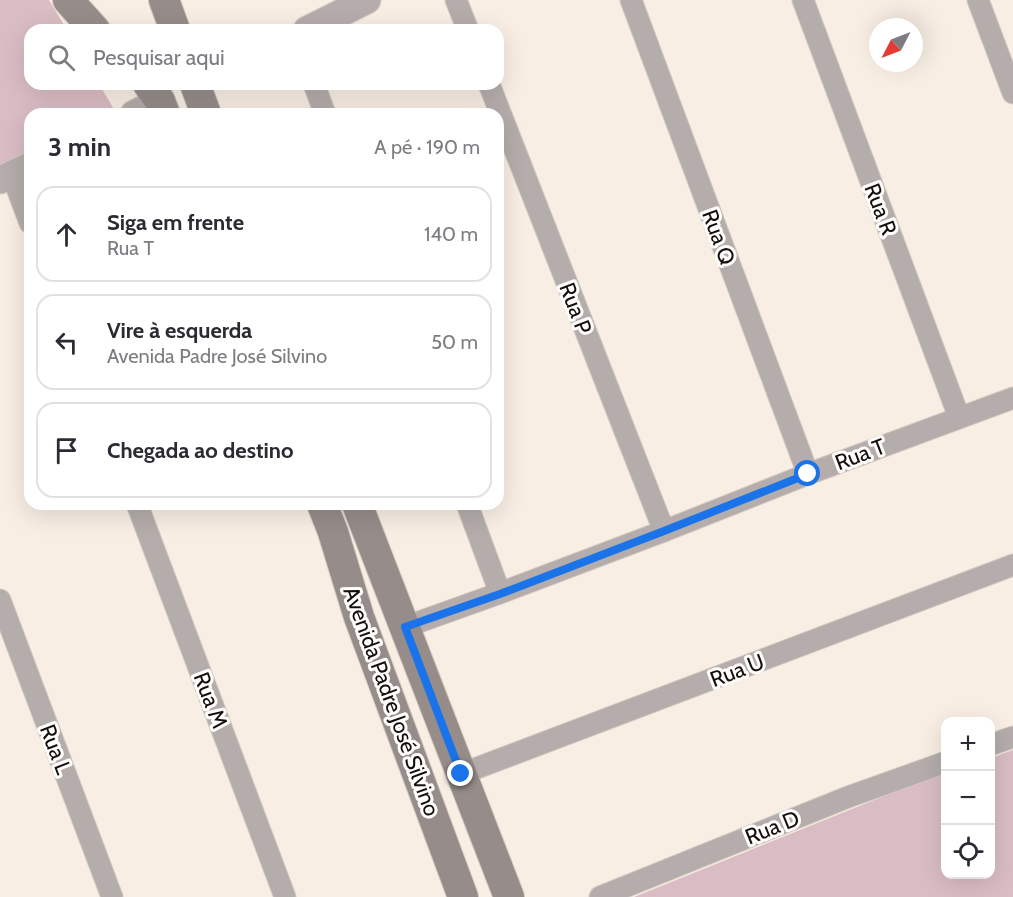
<!DOCTYPE html>
<html lang="pt">
<meta charset="utf-8">
<style>
:root{--surface:#fff;--page:#f7f7f7;--text:#2b2b33;--muted:#7c7c81;--line:#e1e1e2}
body{margin:0;font-family:Cabin,sans-serif;background:var(--page);color:var(--text)}
.controls{position:absolute;right:18px;bottom:18px;display:grid;overflow:hidden;border-radius:12px;box-shadow:0 6px 24px #0002}
.controls button{width:54px;height:54px;display:grid;place-items:center;padding:0;border:0;border-bottom:2px solid var(--line);background:var(--surface);color:var(--text);font:30px sans-serif}
.compass{position:absolute;left:869px;top:18px;width:54px;height:54px;border-radius:50%;background:var(--surface);box-shadow:0 6px 24px #0002;rotate:228deg}
.stop{position:absolute;width:18px;height:18px;margin:-14px;border:4px solid #1a73e8;border-radius:50%;background:#fff}
.stop.end{background:#1a73e8;border-color:#fff;box-shadow:0 2px 6px #0008}
.list{margin:0;padding:0;list-style:none}
h2{display:flex;justify-content:space-between;align-items:center;height:78px;margin:0;padding:0 24px;font-size:26px}
h2 small{font-size:20px;font-weight:400;color:var(--muted)}
.list li{display:grid;grid-template-columns:39px 1fr auto;gap:18px;align-items:center;box-sizing:border-box;height:96px;margin:0 12px 12px;padding:0 12px;border:2px solid var(--line);border-radius:18px}
.list b{display:block;font-size:22px;white-space:nowrap}
.list p{margin:0;font-size:20px;white-space:nowrap;color:var(--muted)}
.list em{font-size:20px;font-style:normal;color:var(--muted)}
.icon{flex:none;width:33px;height:33px;fill:none;stroke:currentColor;stroke-width:2;stroke-linecap:round;stroke-linejoin:round}
.map{position:relative;flex:none;width:1013px;height:897px;overflow:hidden}
.search{position:absolute;background:var(--surface);box-shadow:0 6px 24px #0002;left:24px;top:24px;width:480px;height:66px;display:flex;align-items:center;gap:15px;box-sizing:border-box;padding:0 21px;border-radius:18px;color:var(--muted);font-size:22px}
.panel{position:absolute;background:var(--surface);box-shadow:0 6px 24px #0002;left:24px;top:108px;width:480px;height:402px;border-radius:18px}
.map>svg:first-child{display:block}
.green{fill:#dabdc4}
.lines{fill:none;stroke-linecap:round;stroke-linejoin:round}
.minor-casing{stroke:#d3cac1;stroke-width:23}
.tertiary-casing{stroke:#d3cac1;stroke-width:29}
.secondary-casing{stroke:#d3cac1;stroke-width:32}
.minor{stroke:#b4adac;stroke-width:21}
.tertiary{stroke:#b4adac;stroke-width:27}
.secondary{stroke:#968d8b;stroke-width:30}
.route{stroke:#1a73e8;stroke-width:8}
.labels{text-anchor:middle;stroke-width:6;stroke-linejoin:round;paint-order:stroke}
.street-label{font-size:22px;fill:#120e0b;stroke:#fffdfb}
</style>
<div class="map">
<svg width="1013" height="897" viewBox="0 0 1013 897">
<rect width="100%" height="100%" fill="#f8eee4"/>
<g class="green">
<polygon points="0,0 49,0 67,30 30,30 30,84 99,84 115,111 108,114 30,114 30,152 0,167"/>
<polygon points="1013,750 1013,897 634,897 899,790 945,774 946,874 990,874 991,758"/>
</g>
<g class="lines">
<defs>
<g id="minor">
<polyline points="456,0 468,30"/>
<polyline points="631,0 808,474"/>
<polyline points="803,0 959,417"/>
<polyline points="978,0 1013,93"/>
<polyline points="314,84 325,114"/>
<polyline points="489,84 664,531"/>
<polyline points="12,175 30,223"/>
<polyline points="137,504 285,897"/>
<polyline points="467,504 500,593"/>
<polyline points="0,600 112,897"/>
<polyline points="405,627 500,593 664,531 808,474 1013,398"/>
<polyline points="990,745 1013,737"/>
<polyline points="461,774 1013,565"/>
<polyline points="600,897 848,797 946,762"/>
</g>
<g id="tertiary">
<polyline points="307,30 367,0"/>
<polyline points="134,114 160,101"/>
<polyline points="0,180 30,166"/>
</g>
<g id="secondary">
<polyline points="68,0 95,30"/>
<polyline points="164,0 175,30"/>
<polyline points="148,84 160,101 165,114"/>
<polyline points="195,84 206,114"/>
<polyline points="322,504 333,532 359,617 463,897"/>
<polyline points="357,504 509,897"/>
</g>
</defs>
<use href="#minor" class="minor-casing"/>
<use href="#tertiary" class="tertiary-casing"/>
<use href="#secondary" class="secondary-casing"/>
<use href="#minor" class="minor"/>
<use href="#tertiary" class="tertiary"/>
<use href="#secondary" class="secondary"/>
</g>
<g class="lines">
<polyline class="route" points="461,774 405,627 500,594 664,531 808,474"/>
</g>
<g class="labels">
<g class="street-label">
<text transform="translate(881 209) rotate(69)" y="8">Rua R</text>
<text transform="translate(719 237) rotate(70)" y="8">Rua Q</text>
<text transform="translate(576 308) rotate(69)" y="8">Rua P</text>
<text transform="translate(860 454) rotate(-21)" y="8">Rua T</text>
<text transform="translate(737 670) rotate(-21)" y="8">Rua U</text>
<text transform="translate(211 700) rotate(69)" y="8">Rua M</text>
<text transform="translate(392 701) rotate(70)" y="8">Avenida Padre José Silvino</text>
<text transform="translate(56 749) rotate(69)" y="8">Rua L</text>
<text transform="translate(772 827) rotate(-22)" y="8">Rua D</text>
</g>
</g>
</svg>
<div class="controls">
<button>+</button>
<button>−</button>
<button><svg class="icon" aria-label="locate" viewBox="0 0 24 24"><circle cx="12" cy="12" r="6"/><path d="M12 2v4M12 18v4M2 12h4M18 12h4"/></svg></button>
</div>
<svg class="compass" viewBox="-18 -18 36 36"><path d="M0-13l5 13h-10z" fill="#e53935"/><path d="M0 13l5-13h-10z" fill="#7c7c81"/></svg>
<div class="stop" style="left:808px;top:474px"></div>
<div class="stop end" style="left:461px;top:774px"></div>
<div class="search"><svg class="icon" aria-label="search" viewBox="0 0 24 24"><circle cx="10" cy="10" r="6"/><path d="M15 15l6 6"/></svg>Pesquisar aqui</div>
<section class="panel">
<h2>3 min<small>A pé · 190 m</small></h2>
<ul class="list">
<li><svg class="icon" aria-label="ahead" viewBox="0 0 24 24"><path d="M12 20V5M6 11l6-6 6 6"/></svg><div><b>Siga em frente</b><p>Rua T</p></div><em>140 m</em></li>
<li><svg class="icon" aria-label="left" viewBox="0 0 24 24"><path d="M17 20v-9H6M10 6l-5 5 5 5"/></svg><div><b>Vire à esquerda</b><p>Avenida Padre José Silvino</p></div><em>50 m</em></li>
<li><svg class="icon" aria-label="arrive" viewBox="0 0 24 24"><path d="M6 21V4h12l-3 4 3 4H6"/></svg><div><b>Chegada ao destino</b></div></li>
</ul>
</section>
</div>
